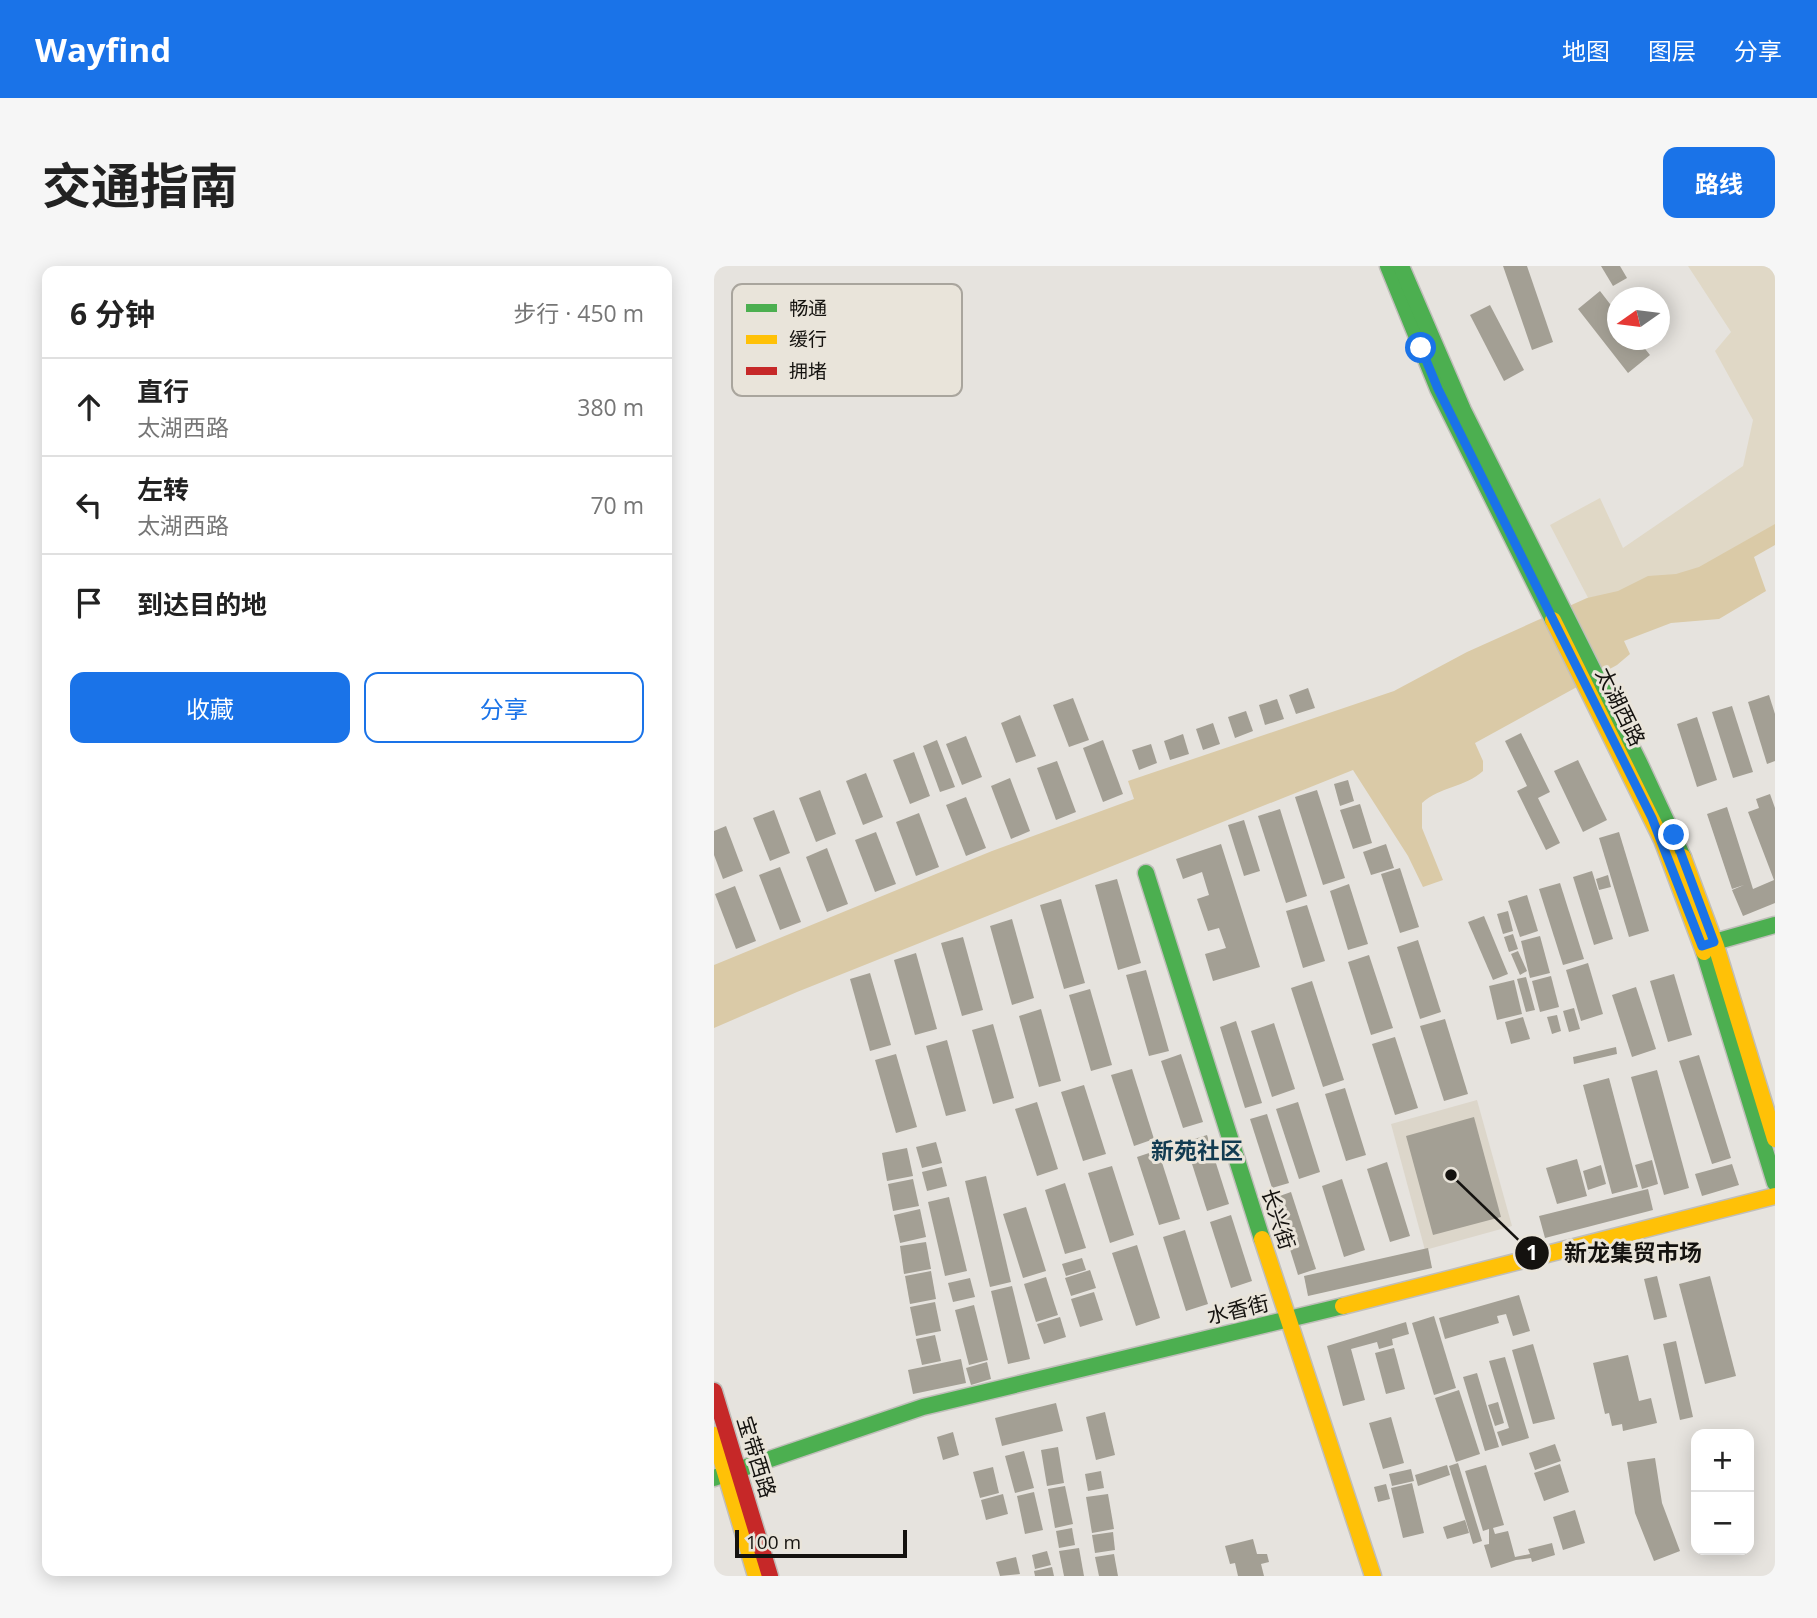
<!DOCTYPE html>
<html lang="zh">
<meta charset="utf-8">
<style>
:root{--surface:#fff;--page:#f6f6f6;--text:#222;--muted:#767676;--line:#e0e0e0;--accent:#1a73e8}
body{margin:0;font-family:"Open Sans","Noto Sans SC",sans-serif;background:var(--page);color:var(--text)}
.controls{position:absolute;right:21px;bottom:21px;display:grid;overflow:hidden;border-radius:14px;box-shadow:0 4px 18px #0003}
.controls button{width:63px;height:63px;display:grid;place-items:center;padding:0;border:0;border-bottom:2px solid var(--line);background:var(--surface);color:var(--text);font:35px sans-serif}
.compass{position:absolute;left:893px;top:21px;width:63px;height:63px;border-radius:50%;background:var(--surface);box-shadow:0 4px 18px #0003;rotate:256deg}
.scale{position:absolute;left:21px;bottom:18px;width:172px;box-sizing:border-box;padding-left:7px;border:4px solid #14120f;border-top:0;font-size:19px;line-height:24px;white-space:nowrap;color:#14120f;-webkit-text-stroke:5px #e9e4da;paint-order:stroke}
.stop{position:absolute;width:21px;height:21px;margin:-16px;border:5px solid #1a73e8;border-radius:50%;background:#fff}
.stop.end{background:#1a73e8;border-color:#fff;box-shadow:0 2px 7px #0008}
.list{margin:0;padding:0;list-style:none}
h2{display:flex;justify-content:space-between;align-items:center;height:91px;margin:0;padding:0 28px;font-size:30px}
h2 small{font-size:23px;font-weight:400;color:var(--muted)}
.list li{display:grid;grid-template-columns:46px 1fr auto;gap:21px;align-items:center;box-sizing:border-box;height:98px;padding:0 28px;border-top:2px solid var(--line)}
.list b{display:block;font-size:26px;white-space:nowrap}
.list p{margin:0;font-size:23px;white-space:nowrap;color:var(--muted)}
.list em{font-size:23px;font-style:normal;color:var(--muted)}
.actions{display:flex;gap:14px;padding:21px 28px}
.actions a{flex:1;padding:16px 0;border:2px solid var(--accent);border-radius:14px;text-align:center;font-size:24px;color:var(--accent)}
.actions .main{background:var(--accent);color:#fff}
.icon{flex:none;width:38px;height:38px;fill:none;stroke:currentColor;stroke-width:2;stroke-linecap:round;stroke-linejoin:round}
.map{position:relative;flex:none;width:1061px;height:1310px;overflow:hidden;border-radius:14px}
header{display:flex;align-items:center;gap:42px;box-sizing:border-box;height:98px;padding:0 35px;background:var(--accent);color:#fff}
header strong{font-size:33px}
nav{display:flex;gap:38px;margin-inline-start:auto;font-size:24px}
.intro{display:flex;align-items:center;justify-content:space-between;box-sizing:border-box;height:168px;padding:0 42px}
h1{margin:0;font-size:49px}
.button{padding:18px 32px;border-radius:14px;background:var(--accent);color:#fff;font-size:24px;font-weight:700}
main{display:flex;gap:42px;padding:0 42px}
aside{flex:1;background:var(--surface);border-radius:14px;box-shadow:0 4px 18px #0003}
.map>svg:first-child{display:block}
.built{fill:#dcd6ca}
.green{fill:#e0d8c6}
.water{fill:#dacaa7}
.building{fill:#a39f94}
.lines{fill:none;stroke-linecap:round;stroke-linejoin:round}
.fast-casing{stroke:#c0beba;stroke-width:19}
.slow-casing{stroke:#c0beba;stroke-width:19}
.jam-casing{stroke:#c0beba;stroke-width:19}
.fast{stroke:#4caf50;stroke-width:16}
.slow{stroke:#ffc107;stroke-width:16}
.jam{stroke:#c62828;stroke-width:16}
.route{stroke:#1a73e8;stroke-width:9}
.labels{text-anchor:middle;stroke-width:6;stroke-linejoin:round;paint-order:stroke}
.street-label{font-size:21px;fill:#14120f;stroke:#e9e4da}
.neighbourhood-label{font-size:23px;font-weight:bold;fill:#123b51;stroke:#e9e4da}
.key{fill:#e9e4da;stroke:#a9a59d;stroke-width:2}
.key-label{font-size:19px;fill:#14120f}
.leader{fill:none;stroke:#14120f;stroke-width:2.5}
.callout-dot{fill:#14120f;stroke:#e9e4da;stroke-width:2.5}
.mark-label{font-size:21px;text-anchor:middle;font-weight:bold;fill:#fff}
.callout-label{font-size:23px;text-anchor:middle;font-weight:bold;fill:#14120f;stroke:#e9e4da;stroke-width:6;stroke-linejoin:round;paint-order:stroke}
</style>
<header>
<strong>Wayfind</strong>
<nav><a>地图</a><a>图层</a><a>分享</a></nav>
</header>
<div class="intro"><h1>交通指南</h1><a class="button">路线</a></div>
<main>
<aside>
<h2>6 分钟<small>步行 · 450 m</small></h2>
<ul class="list">
<li><svg class="icon" aria-label="ahead" viewBox="0 0 24 24"><path d="M12 20V5M6 11l6-6 6 6"/></svg><div><b>直行</b><p>太湖西路</p></div><em>380 m</em></li>
<li><svg class="icon" aria-label="left" viewBox="0 0 24 24"><path d="M17 20v-9H6M10 6l-5 5 5 5"/></svg><div><b>左转</b><p>太湖西路</p></div><em>70 m</em></li>
<li><svg class="icon" aria-label="arrive" viewBox="0 0 24 24"><path d="M6 21V4h12l-3 4 3 4H6"/></svg><div><b>到达目的地</b></div></li>
</ul>
<div class="actions"><a class="main">收藏</a><a>分享</a></div>
</aside>
<div class="map">
<svg width="1061" height="1310" viewBox="0 0 1061 1310">
<rect width="100%" height="100%" fill="#e6e3de"/>
<polygon class="built" points="763,834 798,960 711,984 677,858"/>
<polygon class="green" points="974,0 1061,0 1061,263 1035,282 882,347 836,259 886,232 909,282 1029,200 1039,154 1001,85 1017,66"/>
<path class="water" d="M1061 258V279L1040 291 1052 325 1005 353 957 357 910 375 916 388 903 399 761 477 769 495V505C752 521 725 521 708 537V562L729 614 709 621 694 590 639 504 83 726 0 762V699L278 585 420 533 414 515 680 425 753 386 873 332 904 325 934 310 962 308 985 301Z"/>
<g class="building">
<polygon points="789,0 813,0 839,76 818,84"/>
<polygon points="887,0 906,0 913,12 899,20"/>
<polygon points="886,25 903,47 903,74 924,74 936,89 914,107 864,43"/>
<polygon points="776,39 810,104 790,115 756,49"/>
<polygon points="594,422 601,442 582,448 575,429"/>
<polygon points="1055,429 1061,448 1061,495 1053,498 1034,436"/>
<polygon points="359,432 375,474 355,481 339,439"/>
<polygon points="563,433 570,453 551,459 545,439"/>
<polygon points="1018,440 1039,506 1019,512 998,446"/>
<polygon points="532,445 539,465 521,472 514,451"/>
<polygon points="306,449 322,490 302,497 287,457"/>
<polygon points="983,451 1003,514 983,521 963,458"/>
<polygon points="499,457 506,478 489,484 482,463"/>
<polygon points="807,467 836,526 824,532 846,577 832,584 803,525 813,520 791,475"/>
<polygon points="469,468 475,488 456,494 450,475"/>
<polygon points="252,470 268,511 248,519 232,478"/>
<polygon points="223,474 241,521 226,526 209,480"/>
<polygon points="389,474 409,528 389,536 369,482"/>
<polygon points="437,478 443,497 425,504 418,484"/>
<polygon points="200,486 216,530 196,538 179,494"/>
<polygon points="864,494 893,554 869,566 840,505"/>
<polygon points="343,495 362,546 342,554 323,502"/>
<polygon points="152,507 169,551 149,559 132,515"/>
<polygon points="296,512 316,565 297,573 277,520"/>
<polygon points="634,514 640,535 626,540 620,518"/>
<polygon points="106,524 122,568 102,576 85,532"/>
<polygon points="603,524 631,612 609,619 581,531"/>
<polygon points="1056,528 1061,542 1061,637 1029,650 1018,624 1030,619 1018,623 993,548 1013,541 1039,623 1060,614 1034,546 1045,542 1042,533"/>
<polygon points="252,531 272,582 252,590 232,539"/>
<polygon points="646,538 658,577 639,583 626,544"/>
<polygon points="566,543 593,630 572,637 544,550"/>
<polygon points="60,544 76,587 56,595 39,552"/>
<polygon points="205,547 225,601 202,610 182,556"/>
<polygon points="530,554 546,605 530,610 514,559"/>
<polygon points="12,560 29,605 9,613 0,589 0,565"/>
<polygon points="162,566 182,618 161,626 141,574"/>
<polygon points="905,566 935,665 915,671 885,572"/>
<polygon points="507,578 546,701 499,715 491,688 512,682 505,662 494,665 483,633 495,629 488,606 469,613 462,593"/>
<polygon points="672,578 680,602 657,609 649,586"/>
<polygon points="113,582 134,638 113,646 92,591"/>
<polygon points="66,601 87,656 66,664 45,609"/>
<polygon points="686,602 705,661 686,667 667,608"/>
<polygon points="878,605 899,673 880,679 859,611"/>
<polygon points="894,609 897,621 885,624 882,613"/>
<polygon points="403,613 427,697 404,704 381,619"/>
<polygon points="846,617 870,693 849,699 825,623"/>
<polygon points="635,618 654,678 634,684 616,625"/>
<polygon points="21,620 42,675 22,683 1,628"/>
<polygon points="813,629 824,665 806,671 794,635"/>
<polygon points="347,633 371,717 350,723 326,639"/>
<polygon points="593,639 611,695 589,702 572,645"/>
<polygon points="794,645 799,665 789,668 783,648"/>
<polygon points="770,650 794,708 779,714 754,656"/>
<polygon points="298,653 320,732 298,739 276,660"/>
<polygon points="799,668 804,683 795,686 790,671"/>
<polygon points="826,670 836,707 816,712 807,675"/>
<polygon points="249,671 269,744 248,750 227,677"/>
<polygon points="704,674 727,746 706,753 683,681"/>
<polygon points="804,685 813,705 806,709 797,688"/>
<polygon points="202,687 223,763 201,769 180,694"/>
<polygon points="655,689 679,762 657,769 634,696"/>
<polygon points="874,697 889,748 867,755 852,704"/>
<polygon points="432,704 455,785 435,790 412,709"/>
<polygon points="156,707 177,779 156,785 136,713"/>
<polygon points="960,708 978,769 954,776 936,715"/>
<polygon points="837,710 845,741 826,746 818,715"/>
<polygon points="812,711 821,744 812,746 803,713"/>
<polygon points="800,714 808,748 783,754 775,720"/>
<polygon points="598,715 630,814 609,821 577,722"/>
<polygon points="922,721 942,783 918,791 898,729"/>
<polygon points="376,723 398,799 377,805 355,729"/>
<polygon points="860,742 866,763 855,766 849,745"/>
<polygon points="327,743 347,815 325,821 305,750"/>
<polygon points="843,749 847,765 838,768 833,751"/>
<polygon points="809,751 816,773 797,778 791,756"/>
<polygon points="731,753 754,828 730,835 706,760"/>
<polygon points="522,755 548,837 531,842 506,761"/>
<polygon points="560,757 581,823 558,831 537,765"/>
<polygon points="279,758 300,832 279,838 258,764"/>
<polygon points="681,771 704,842 681,849 658,778"/>
<polygon points="233,774 252,845 232,850 212,780"/>
<polygon points="902,781 903,788 860,798 859,791"/>
<polygon points="182,788 203,861 182,867 161,794"/>
<polygon points="467,788 489,856 469,862 447,795"/>
<polygon points="985,789 1017,892 998,898 965,795"/>
<polygon points="418,803 440,873 420,880 397,809"/>
<polygon points="943,804 975,922 950,929 917,811"/>
<polygon points="895,812 924,921 898,928 869,819"/>
<polygon points="370,819 392,888 369,895 347,826"/>
<polygon points="631,822 652,889 632,895 611,828"/>
<polygon points="323,836 344,903 323,910 301,843"/>
<polygon points="584,836 606,906 585,913 562,843"/>
<polygon points="553,848 575,917 558,922 536,853"/>
<polygon points="760,851 787,951 719,969 692,870"/>
<polygon points="493,869 515,938 493,945 471,876"/>
<polygon points="222,876 228,897 208,902 202,881"/>
<polygon points="193,882 199,910 173,915 168,887"/>
<polygon points="444,884 466,953 445,959 423,891"/>
<polygon points="863,893 873,930 843,938 832,902"/>
<polygon points="938,894 944,918 928,923 921,899"/>
<polygon points="673,896 696,970 676,976 653,903"/>
<polygon points="1018,898 1025,919 988,930 981,908"/>
<polygon points="887,899 892,918 874,924 869,905"/>
<polygon points="398,900 420,969 396,977 374,907"/>
<polygon points="228,901 233,920 213,925 208,906"/>
<polygon points="272,910 297,1016 276,1021 251,915"/>
<polygon points="199,913 205,940 179,945 174,918"/>
<polygon points="628,913 651,984 630,991 608,920"/>
<polygon points="351,917 372,982 351,988 331,924"/>
<polygon points="934,923 939,944 831,972 825,950"/>
<polygon points="577,926 602,1003 584,1009 560,932"/>
<polygon points="235,931 253,1005 231,1010 214,936"/>
<polygon points="312,941 332,1005 309,1012 289,948"/>
<polygon points="206,943 212,971 186,977 180,949"/>
<polygon points="517,949 538,1015 517,1022 496,956"/>
<polygon points="471,964 494,1038 472,1045 449,971"/>
<polygon points="212,976 217,1003 190,1008 186,980"/>
<polygon points="423,979 446,1052 422,1060 398,987"/>
<polygon points="714,982 718,1002 594,1030 590,1010"/>
<polygon points="368,992 372,1004 352,1010 348,998"/>
<polygon points="376,1004 382,1022 357,1030 351,1012"/>
<polygon points="217,1005 222,1033 196,1038 191,1010"/>
<polygon points="943,1010 953,1051 940,1054 930,1013"/>
<polygon points="996,1010 1022,1110 991,1118 965,1018"/>
<polygon points="332,1011 344,1049 322,1056 310,1018"/>
<polygon points="256,1012 261,1031 239,1036 234,1017"/>
<polygon points="298,1020 316,1093 294,1098 277,1025"/>
<polygon points="380,1026 389,1054 366,1061 357,1033"/>
<polygon points="805,1029 816,1065 799,1070 792,1048 783,1050 785,1057 731,1073 725,1052"/>
<polygon points="221,1036 227,1065 202,1070 196,1041"/>
<polygon points="260,1039 274,1094 255,1099 241,1044"/>
<polygon points="720,1050 742,1122 720,1129 698,1057"/>
<polygon points="346,1051 352,1071 330,1078 323,1058"/>
<polygon points="692,1056 695,1068 678,1073 679,1079 665,1083 663,1076 637,1083 651,1134 629,1140 613,1080"/>
<polygon points="221,1069 227,1095 208,1099 202,1073"/>
<polygon points="962,1075 979,1151 966,1154 949,1078"/>
<polygon points="819,1078 841,1153 819,1158 798,1084"/>
<polygon points="680,1082 691,1123 672,1128 661,1087"/>
<polygon points="914,1089 925,1135 937,1132 943,1157 909,1165 908,1158 898,1160 895,1147 891,1148 879,1097"/>
<polygon points="791,1091 815,1172 788,1180 783,1166 795,1162 775,1095"/>
<polygon points="247,1093 252,1117 199,1128 194,1104"/>
<polygon points="273,1096 277,1113 257,1119 252,1102"/>
<polygon points="763,1107 785,1181 771,1185 749,1111"/>
<polygon points="745,1124 766,1188 742,1196 721,1132"/>
<polygon points="784,1136 790,1157 781,1160 774,1139"/>
<polygon points="342,1137 349,1165 288,1180 281,1152"/>
<polygon points="391,1146 401,1189 382,1194 372,1151"/>
<polygon points="677,1151 690,1197 669,1203 655,1157"/>
<polygon points="239,1166 245,1189 229,1194 223,1171"/>
<polygon points="841,1178 847,1195 821,1204 815,1187"/>
<polygon points="344,1181 350,1217 333,1220 327,1184"/>
<polygon points="310,1185 320,1222 301,1227 291,1190"/>
<polygon points="941,1192 948,1237 966,1285 940,1295 921,1247 913,1196"/>
<polygon points="744,1197 768,1275 759,1278 735,1200"/>
<polygon points="846,1198 855,1226 830,1235 820,1207"/>
<polygon points="733,1199 736,1209 704,1220 701,1209"/>
<polygon points="772,1199 790,1259 779,1262 781,1268 794,1265 801,1291 816,1288 814,1283 838,1277 841,1289 818,1296 817,1292 802,1294 777,1302 770,1279 775,1278 775,1263 769,1265 751,1205"/>
<polygon points="279,1201 285,1227 266,1232 259,1206"/>
<polygon points="697,1203 700,1215 678,1220 675,1208"/>
<polygon points="387,1205 390,1222 374,1225 371,1208"/>
<polygon points="698,1217 710,1267 689,1272 677,1222"/>
<polygon points="672,1218 676,1233 664,1236 660,1221"/>
<polygon points="351,1220 359,1258 341,1262 334,1223"/>
<polygon points="320,1226 329,1264 311,1268 303,1230"/>
<polygon points="289,1228 294,1248 272,1254 267,1234"/>
<polygon points="394,1228 400,1263 378,1267 372,1231"/>
<polygon points="861,1244 871,1277 849,1284 839,1251"/>
<polygon points="751,1254 755,1267 733,1273 729,1261"/>
<polygon points="358,1262 361,1279 345,1282 342,1265"/>
<polygon points="399,1266 401,1284 381,1287 378,1269"/>
<polygon points="539,1273 543,1288 553,1288 555,1296 547,1298 550,1310 524,1310 521,1297 516,1298 511,1280"/>
<polygon points="365,1282 370,1310 350,1310 345,1285"/>
<polygon points="333,1285 337,1299 321,1303 318,1289"/>
<polygon points="400,1288 404,1310 385,1310 381,1291"/>
<polygon points="302,1291 306,1308 286,1310 282,1296"/>
<polygon points="338,1301 340,1310 321,1310 320,1305"/>
</g>
<g class="lines">
<defs>
<g id="fast">
<polyline points="674,0 724,123 839,354"/>
<polyline points="687,0 749,144 925,496 969,591"/>
<polyline points="432,607 548,973"/>
<polyline points="990,679 1061,659"/>
<polyline points="990,686 1061,917"/>
<polyline points="0,1212 209,1141 629,1040"/>
</g>
<g id="slow">
<polyline points="839,354 948,574 990,686"/>
<polyline points="969,591 1002,680 1061,873"/>
<polyline points="548,973 659,1310"/>
<polyline points="629,1040 1061,930"/>
<polyline points="0,1169 42,1310"/>
</g>
<polyline id="jam" points="0,1125 56,1310"/>
</defs>
<use href="#fast" class="fast-casing"/>
<use href="#slow" class="slow-casing"/>
<use href="#jam" class="jam-casing"/>
<use href="#fast" class="fast"/>
<use href="#slow" class="slow"/>
<use href="#jam" class="jam"/>
</g>
<g class="lines">
<polyline class="route" points="707,82 724,123 938,552 988,680 1000,676 960,569"/>
</g>
<g class="labels">
<g class="street-label">
<text transform="translate(906 441) rotate(64)" y="7">太湖西路</text>
<text transform="translate(564 953) rotate(72)" y="7">长兴街</text>
<text transform="translate(524 1044) rotate(-13)" y="7">水香街</text>
<text transform="translate(42 1191) rotate(73)" y="7">宝带西路</text>
</g>
<g class="neighbourhood-label">
<text x="483" y="893">新苑社区</text>
</g>
</g>
<rect x="18" y="18" width="230" height="112" rx="10" class="key"/>
<rect x="32" y="38" width="31" height="8" fill="#4caf50"/>
<rect x="32" y="69" width="31" height="9" fill="#ffc107"/>
<rect x="32" y="101" width="31" height="8" fill="#c62828"/>
<g class="key-label">
<text x="75" y="49">畅通</text>
<text x="75" y="80">缓行</text>
<text x="75" y="112">拥堵</text>
</g>
<path class="leader" d="M737 909L818 987"/>
<g class="callout-dot">
<circle cx="737" cy="909" r="7"/>
<circle cx="818" cy="987" r="18"/>
</g>
<g class="mark-label">
<text x="818" y="994">1</text>
</g>
<g class="callout-label">
<text x="919" y="995">新龙集贸市场</text>
</g>
</svg>
<div class="controls">
<button>+</button>
<button>−</button>
</div>
<svg class="compass" viewBox="-18 -18 36 36"><path d="M0-13l5 13h-10z" fill="#e53935"/><path d="M0 13l5-13h-10z" fill="#767676"/></svg>
<div class="scale">100 m</div>
<div class="stop" style="left:707px;top:82px"></div>
<div class="stop end" style="left:960px;top:569px"></div>
</div>
</main>
